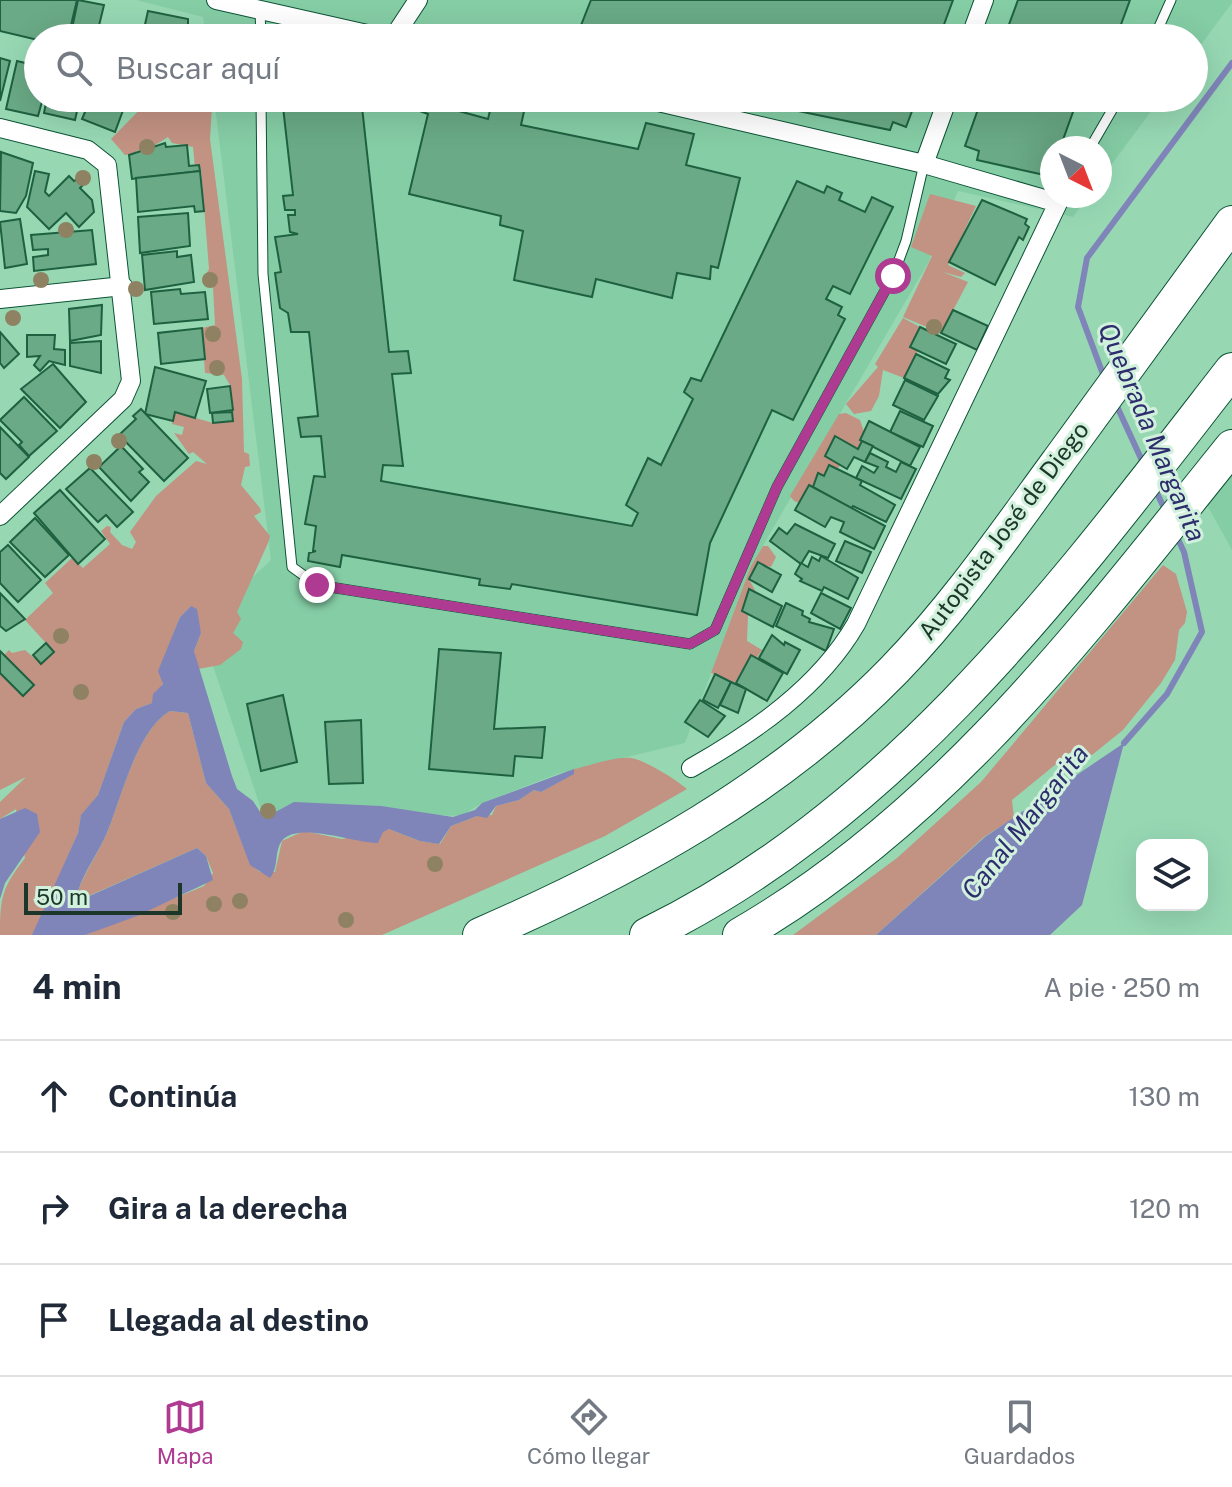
<!DOCTYPE html>
<html lang="es">
<meta charset="utf-8">
<style>
:root{--surface:#fff;--page:#f6f6f7;--text:#1f2937;--muted:#747a83;--line:#e0e1e3;--accent:#af3a92}
body{margin:0;font-family:"Public Sans",sans-serif;background:var(--page);color:var(--text)}
.controls{position:absolute;right:24px;bottom:24px;display:grid;overflow:hidden;border-radius:16px;box-shadow:0 8px 32px #0002}
.controls button{width:72px;height:72px;display:grid;place-items:center;padding:0;border:0;border-bottom:2px solid var(--line);background:var(--surface);color:var(--text);font:40px sans-serif}
.compass{position:absolute;left:1040px;top:136px;width:72px;height:72px;border-radius:50%;background:var(--surface);box-shadow:0 8px 32px #0002;rotate:138deg}
.scale{position:absolute;left:24px;bottom:20px;width:158px;box-sizing:border-box;padding-left:8px;border:4px solid #1c3729;border-top:0;font-size:22px;line-height:28px;white-space:nowrap;color:#1c3729;-webkit-text-stroke:6px #d1f1dd;paint-order:stroke}
.stop{position:absolute;width:24px;height:24px;margin:-18px;border:6px solid #af3a92;border-radius:50%;background:#fff}
.stop.end{background:#af3a92;border-color:#fff;box-shadow:0 2px 8px #0008}
.list{margin:0;padding:0;list-style:none}
h2{display:flex;justify-content:space-between;align-items:center;height:104px;margin:0;padding:0 32px;font-size:34px}
h2 small{font-size:26px;font-weight:400;color:var(--muted)}
.list li{display:grid;grid-template-columns:52px 1fr auto;gap:24px;align-items:center;box-sizing:border-box;height:112px;padding:0 32px;border-top:2px solid var(--line)}
.list b{display:block;font-size:30px;white-space:nowrap}
.list em{font-size:26px;font-style:normal;color:var(--muted)}
.icon{flex:none;width:44px;height:44px;fill:none;stroke:currentColor;stroke-width:2;stroke-linecap:round;stroke-linejoin:round}
.map{position:relative;flex:none;width:1232px;height:935px;overflow:hidden}
.search{position:absolute;background:var(--surface);box-shadow:0 8px 32px #0002;left:24px;right:24px;top:24px;height:88px;display:flex;align-items:center;gap:20px;box-sizing:border-box;padding:0 28px;border-radius:44px;color:var(--muted);font-size:30px}
.sheet{height:440px;background:var(--surface)}
nav{display:flex;justify-content:space-around;align-items:center;box-sizing:border-box;height:112px;border-top:2px solid var(--line);background:var(--surface);font-size:22px;color:var(--muted)}
nav a{display:grid;justify-items:center;gap:4px}
nav .on{color:var(--accent)}
.map>svg:first-child{display:block}
.built{fill:#85cda5}
.green{fill:#c29283}
.water{fill:#7f84b9}
.lines{fill:none;stroke-linecap:round;stroke-linejoin:round}
.stream{stroke:#7f84b9;stroke-width:6}
.building{fill:#6aaa86;stroke:#1e6141;stroke-width:2}
.service-casing{stroke:#0c5335;stroke-width:11}
.minor-casing{stroke:#0c5335;stroke-width:20}
.motorway-casing{stroke:#0c5335;stroke-width:36}
.service{stroke:#fff;stroke-width:9}
.minor{stroke:#fff;stroke-width:18}
.motorway{stroke:#fff;stroke-width:34}
.tree{fill:#8e8263}
.route{stroke:#af3a92;stroke-width:10}
.labels{text-anchor:middle;stroke-width:6;stroke-linejoin:round;paint-order:stroke}
.street-label{font-size:24px;fill:#1c3729;stroke:#d1f1dd}
.water-label{font-size:26px;font-style:italic;fill:#2d2c6d;stroke:#d1f1dd}
</style>
<div class="map">
<svg width="1232" height="935" viewBox="0 0 1232 935">
<rect width="100%" height="100%" fill="#97d8b3"/>
<g class="built">
<polygon points="136,0 1232,0 1232,3 1194,54 1194,38 206,38 203,17"/>
<polygon points="214,98 1161,98 1100,180 1100,148 1052,148 1052,196 1088,196 1073,217 958,191 928,263 751,566 685,743 557,774 482,803 461,816 282,808 272,817 264,818 200,627 271,560"/>
<polygon points="1232,457 1232,550 1198,489"/>
</g>
<g class="green">
<path d="M151 98H209L212 106 210 139 242 379 244 452 249 454 250 466 245 467 241 485 260 508 261 512 254 516 270 536 268 543 237 612 241 619 233 633 243 642 241 649 220 665 198 669 194 651 201 633 191 606 180 617 159 671 163 683 152 703 136 709 124 722 98 795 81 816 78 833 36 929 32 935H0C0 897 2 888 25 858L16 809 0 819V802L26 777 0 790V673L23 696 34 686 4 655 9 650 12 653 25 650 41 664 54 652 25 620 53 593 45 583 72 558 83 568 110 544 101 531 107 526 111 527 110 532 122 545 132 549 136 542 130 532 156 496 196 461 207 464 193 452 189 454 174 433 182 435 184 427 172 424 175 412 213 423 233 420 230 385 224 375 205 373 202 328 215 325 213 287 202 282 209 269 201 169 195 168 193 147 172 143 168 137 149 149 136 151V154L125 155 111 139Z"/>
<polygon points="930,194 976,206 948,265 965,273 961,277 943,272 968,282 941,333 903,317 932,256 911,247"/>
<polygon points="903,318 920,327 910,347 918,351 904,378 883,370 879,396 871,411 854,414 846,404 878,367 875,364"/>
<polygon points="846,413 860,420 864,432 858,449 835,436 825,456 840,465 838,469 829,465 824,476 818,474 813,487 808,486 799,503 794,501 790,496 839,414"/>
<polygon points="763,546 768,546 776,557 771,567 758,563 749,579 756,592 749,590 747,641 762,650 756,659 751,656 736,683 711,673 751,566"/>
<polygon points="1163,565 1176,574 1187,612 1185,623 1179,630 1175,660 1161,683 1123,730 1092,755 1077,757 1072,751 1012,800 1014,818 984,837 876,935 793,935 897,858 981,782"/>
<path d="M170 711 188 713 206 783 229 809 250 864 260 872H275L282 841 304 831 342 839 389 829 420 841 440 844 451 826 477 816 492 815 496 806 519 800 534 790 541 792 573 774 574 769C589 766 615 756 631 758 645 760 675 779 687 789L605 836 382 935H85L204 886 213 873 206 856 197 848 84 898 78 891C86 869 100 851 108 830 122 796 137 730 170 711Z"/>
</g>
<g class="water">
<path d="M191 606 197 609 201 633 194 651 232 776 237 789 253 801 264 818 294 802 381 806 453 817 475 810 482 803 574 769V774L541 792 534 790 519 800 496 806 487 818 477 816 451 826 439 844 420 841 389 829 383 832 378 843C353 843 296 820 281 842 274 854 279 867 270 878L250 865 229 809 206 783 188 713 170 711C137 730 122 796 108 830 100 851 85 869 78 891L85 898 197 848 206 856 213 880 137 916 85 935H32L78 833 81 815 98 795 124 722 136 709 152 703 153 694 163 684 158 671 180 617Z"/>
<polygon points="1124,743 1082,905 1050,935 876,935 985,837"/>
<polygon points="25,808 37,814 40,832 5,883 0,899 0,819"/>
</g>
<g class="lines">
<g class="stream">
<polyline points="1104,377 1078,307 1087,258 1232,63"/>
<polyline points="1115,402 1144,465"/>
<polyline points="1155,489 1166,512"/>
<polyline points="1124,743 1167,694 1202,632 1184,552 1175,533"/>
</g>
</g>
<g class="building">
<polygon points="0,0 77,0 68,38 38,40 0,31"/>
<polygon points="78,0 104,5 96,38 70,38"/>
<polygon points="591,0 953,0 939,38 576,38"/>
<polygon points="1018,0 1130,0 1116,38 1004,38"/>
<polygon points="148,11 188,19 188,38 142,38"/>
<polygon points="0,58 10,61 0,101"/>
<polygon points="17,61 38,66 38,98 43,98 38,116 6,109"/>
<polygon points="47,98 80,98 75,120 44,113"/>
<polygon points="91,98 103,101 105,98 138,98 134,109 125,105 115,132 82,119"/>
<polygon points="282,98 361,98 389,352 408,351 411,373 392,374 403,466 383,465 381,481 632,526 638,513 626,505 648,458 661,465 693,399 684,392 691,378 701,381 797,181 824,193 827,186 842,193 839,200 865,212 872,197 893,207 850,294 833,286 826,299 842,307 838,315 845,319 793,420 772,410 710,543 697,615 512,584 510,589 479,585 480,579 342,555 340,567 308,561 309,553 316,551 313,551 316,526 305,524 314,476 325,477 321,436 301,437 298,418 318,416 309,332 291,332 288,313 280,308 275,273 281,272 275,237 298,234 290,232 288,215 295,215 295,210 285,210 283,196 293,195"/>
<polygon points="411,98 488,119 493,98 527,98 521,125 638,149 646,123 694,134 686,165 740,178 718,268 711,266 710,279 677,273 672,298 596,279 592,297 514,280 523,231 500,225 501,216 409,194 428,114 409,107"/>
<polygon points="736,98 917,98 906,127 893,122 890,130"/>
<polygon points="982,98 1078,98 1060,148 1052,148 1049,176 977,160 979,151 965,146"/>
<polygon points="165,143 166,147 187,145 189,166 199,165 200,171 132,179 129,155"/>
<polygon points="1,152 33,163 26,196 16,213 0,211"/>
<polygon points="35,171 49,174 45,192 49,196 69,176 74,181 78,179 83,185 80,188 92,200 94,212 79,227 66,213 49,229 27,207"/>
<polygon points="200,171 204,211 195,212 194,206 138,212 136,178"/>
<polygon points="982,200 1027,219 1025,224 1029,227 1023,240 1019,237 995,285 949,262"/>
<polygon points="188,213 190,246 140,253 138,217"/>
<polygon points="20,219 27,264 5,268 0,222"/>
<polygon points="92,230 96,264 34,271 33,257 48,255 48,249 33,250 31,235"/>
<polygon points="177,251 177,257 191,255 194,282 145,290 142,255"/>
<polygon points="180,289 181,294 205,292 208,319 154,324 151,292"/>
<polygon points="102,305 101,335 70,341 69,309"/>
<polygon points="953,310 988,326 977,350 941,333"/>
<polygon points="920,327 956,344 946,364 910,347"/>
<polygon points="202,328 205,359 161,364 158,333"/>
<polygon points="0,332 19,354 4,368 0,363"/>
<polygon points="27,335 55,335 54,349 65,350 65,365 49,361 40,371 34,365 40,356 27,357"/>
<polygon points="101,341 101,373 70,366 70,343"/>
<polygon points="916,354 949,370 945,378 950,380 938,394 904,378"/>
<polygon points="53,364 86,402 60,428 21,389"/>
<polygon points="155,367 206,381 195,418 175,412 173,421 145,414"/>
<polygon points="905,380 938,396 924,420 893,405"/>
<polygon points="230,386 233,410 210,413 207,389"/>
<polygon points="24,397 57,431 29,456 19,445 22,442 0,420"/>
<polygon points="141,409 188,458 164,481 119,435 136,419 133,416"/>
<polygon points="900,411 933,426 923,447 890,432"/>
<polygon points="232,412 233,421 213,423 212,413"/>
<polygon points="869,421 920,447 910,466 860,440"/>
<polygon points="0,427 29,457 6,479 0,473"/>
<polygon points="835,436 858,449 862,441 873,446 865,462 854,457 847,469 825,456"/>
<polygon points="121,446 143,469 139,472 149,482 131,501 99,467"/>
<polygon points="870,453 888,462 886,467 896,472 901,462 916,469 901,499 856,478 862,466 874,473 878,467 865,462"/>
<polygon points="829,465 862,481 860,485 895,505 886,522 853,506 851,509 813,487 818,473 824,476"/>
<polygon points="90,468 133,512 117,527 106,515 98,522 66,489"/>
<polygon points="809,485 885,526 874,549 840,532 844,522 831,517 825,527 795,510"/>
<polygon points="60,490 105,539 78,564 34,513"/>
<polygon points="35,518 69,555 45,577 10,542"/>
<polygon points="795,524 835,544 828,558 809,551 801,564 770,541 779,528 787,534"/>
<polygon points="845,541 871,552 862,573 836,561"/>
<polygon points="8,545 41,580 18,602 0,583 0,552"/>
<polygon points="821,556 858,578 848,599 824,587 822,591 800,581 802,579 795,574 801,563 808,567 812,557 819,561"/>
<polygon points="758,562 781,575 772,592 749,579"/>
<polygon points="749,589 782,606 773,627 742,611"/>
<polygon points="0,593 25,619 6,631 0,626"/>
<polygon points="821,593 851,608 840,629 811,613"/>
<polygon points="786,603 803,611 802,615 810,619 809,622 834,629 826,651 776,626"/>
<polygon points="772,635 784,645 785,642 800,650 787,674 759,658"/>
<polygon points="46,643 54,652 41,664 33,655"/>
<polygon points="439,649 501,653 494,729 545,727 542,758 515,756 513,776 429,769"/>
<polygon points="0,651 34,685 23,696 0,673"/>
<polygon points="751,655 783,673 767,701 736,683"/>
<polygon points="715,674 731,682 718,708 703,700"/>
<polygon points="731,682 746,689 738,713 720,705"/>
<polygon points="283,695 297,762 261,771 247,704"/>
<polygon points="700,700 725,716 708,737 685,722"/>
<polygon points="361,720 363,783 329,784 325,722"/>
</g>
<g class="lines">
<defs>
<g id="service">
<polyline points="260,10 261,38"/>
<polyline points="1154,38 1171,0"/>
<polyline points="261,98 263,274 292,567 317,585 690,644 715,630 777,487 893,276 906,241 924,164"/>
<polyline points="1090,148 1119,98"/>
</g>
<g id="minor">
<polyline points="216,0 385,38"/>
<polyline points="393,38 418,0"/>
<polyline points="970,38 984,0"/>
<path d="M641 98 924 164 1058 203 856 624C819 688 754 732 691 768"/>
<polyline points="0,128 88,150 107,165 131,381 123,399 0,516"/>
<polyline points="924,164 948,98"/>
<polyline points="0,299 123,286"/>
</g>
<g id="motorway">
<path d="M480 935C630 870 778 789 894 670 956 606 1006 533 1058 462 1116 382 1174 302 1232 223"/>
<path d="M647 935C898 812 1065 585 1232 370"/>
<path d="M740 935C945 817 1086 628 1232 447"/>
</g>
</defs>
<use href="#service" class="service-casing"/>
<use href="#minor" class="minor-casing"/>
<use href="#motorway" class="motorway-casing"/>
<use href="#service" class="service"/>
<use href="#minor" class="minor"/>
<use href="#motorway" class="motorway"/>
</g>
<g class="tree">
<circle cx="147" cy="147" r="8"/>
<circle cx="83" cy="178" r="8"/>
<circle cx="66" cy="230" r="8"/>
<circle cx="41" cy="280" r="8"/>
<circle cx="210" cy="280" r="8"/>
<circle cx="136" cy="289" r="8"/>
<circle cx="13" cy="318" r="8"/>
<circle cx="934" cy="327" r="8"/>
<circle cx="213" cy="334" r="8"/>
<circle cx="217" cy="368" r="8"/>
<circle cx="119" cy="441" r="8"/>
<circle cx="94" cy="462" r="8"/>
<circle cx="61" cy="636" r="8"/>
<circle cx="81" cy="692" r="8"/>
<circle cx="268" cy="811" r="8"/>
<circle cx="435" cy="864" r="8"/>
<circle cx="240" cy="901" r="8"/>
<circle cx="214" cy="904" r="8"/>
<circle cx="173" cy="912" r="8"/>
<circle cx="346" cy="920" r="8"/>
</g>
<g class="lines">
<polyline class="route" points="317,585 690,644 715,630 777,487 893,276"/>
</g>
<g class="labels">
<g class="street-label">
<text transform="translate(1004 531) rotate(-53)" y="8">Autopista José de Diego</text>
</g>
<g class="water-label">
<text transform="translate(1152 432) rotate(67)" y="9">Quebrada Margarita</text>
<text transform="translate(1025 822) rotate(-52)" y="9">Canal Margarita</text>
</g>
</g>
</svg>
<div class="controls">
<button><svg class="icon" aria-label="layers" viewBox="0 0 24 24"><path d="M12 4l9 5-9 5-9-5zM3 14l9 5 9-5"/></svg></button>
</div>
<svg class="compass" viewBox="-18 -18 36 36"><path d="M0-13l5 13h-10z" fill="#e53935"/><path d="M0 13l5-13h-10z" fill="#747a83"/></svg>
<div class="scale">50 m</div>
<div class="stop" style="left:893px;top:276px"></div>
<div class="stop end" style="left:317px;top:585px"></div>
<div class="search"><svg class="icon" aria-label="search" viewBox="0 0 24 24"><circle cx="10" cy="10" r="6"/><path d="M15 15l6 6"/></svg>Buscar aquí</div>
</div>
<section class="sheet">
<h2>4 min<small>A pie · 250 m</small></h2>
<ul class="list">
<li><svg class="icon" aria-label="ahead" viewBox="0 0 24 24"><path d="M12 20V5M6 11l6-6 6 6"/></svg><div><b>Continúa</b></div><em>130 m</em></li>
<li><svg class="icon" aria-label="right" viewBox="0 0 24 24"><path d="M7 20v-9h11M14 6l5 5-5 5"/></svg><div><b>Gira a la derecha</b></div><em>120 m</em></li>
<li><svg class="icon" aria-label="arrive" viewBox="0 0 24 24"><path d="M6 21V4h12l-3 4 3 4H6"/></svg><div><b>Llegada al destino</b></div></li>
</ul>
</section>
<nav>
<a class="on"><svg class="icon" aria-label="map" viewBox="0 0 24 24"><path d="M3 6l6-2 6 2 6-2v14l-6 2-6-2-6 2zM9 4v14M15 6v14"/></svg>Mapa</a>
<a><svg class="icon" aria-label="directions" viewBox="0 0 24 24"><path d="M12 3l9 9-9 9-9-9zM9 14v-3h6M13 9l2 2-2 2"/></svg>Cómo llegar</a>
<a><svg class="icon" aria-label="saved" viewBox="0 0 24 24"><path d="M7 4h10v16l-5-4-5 4z"/></svg>Guardados</a>
</nav>
